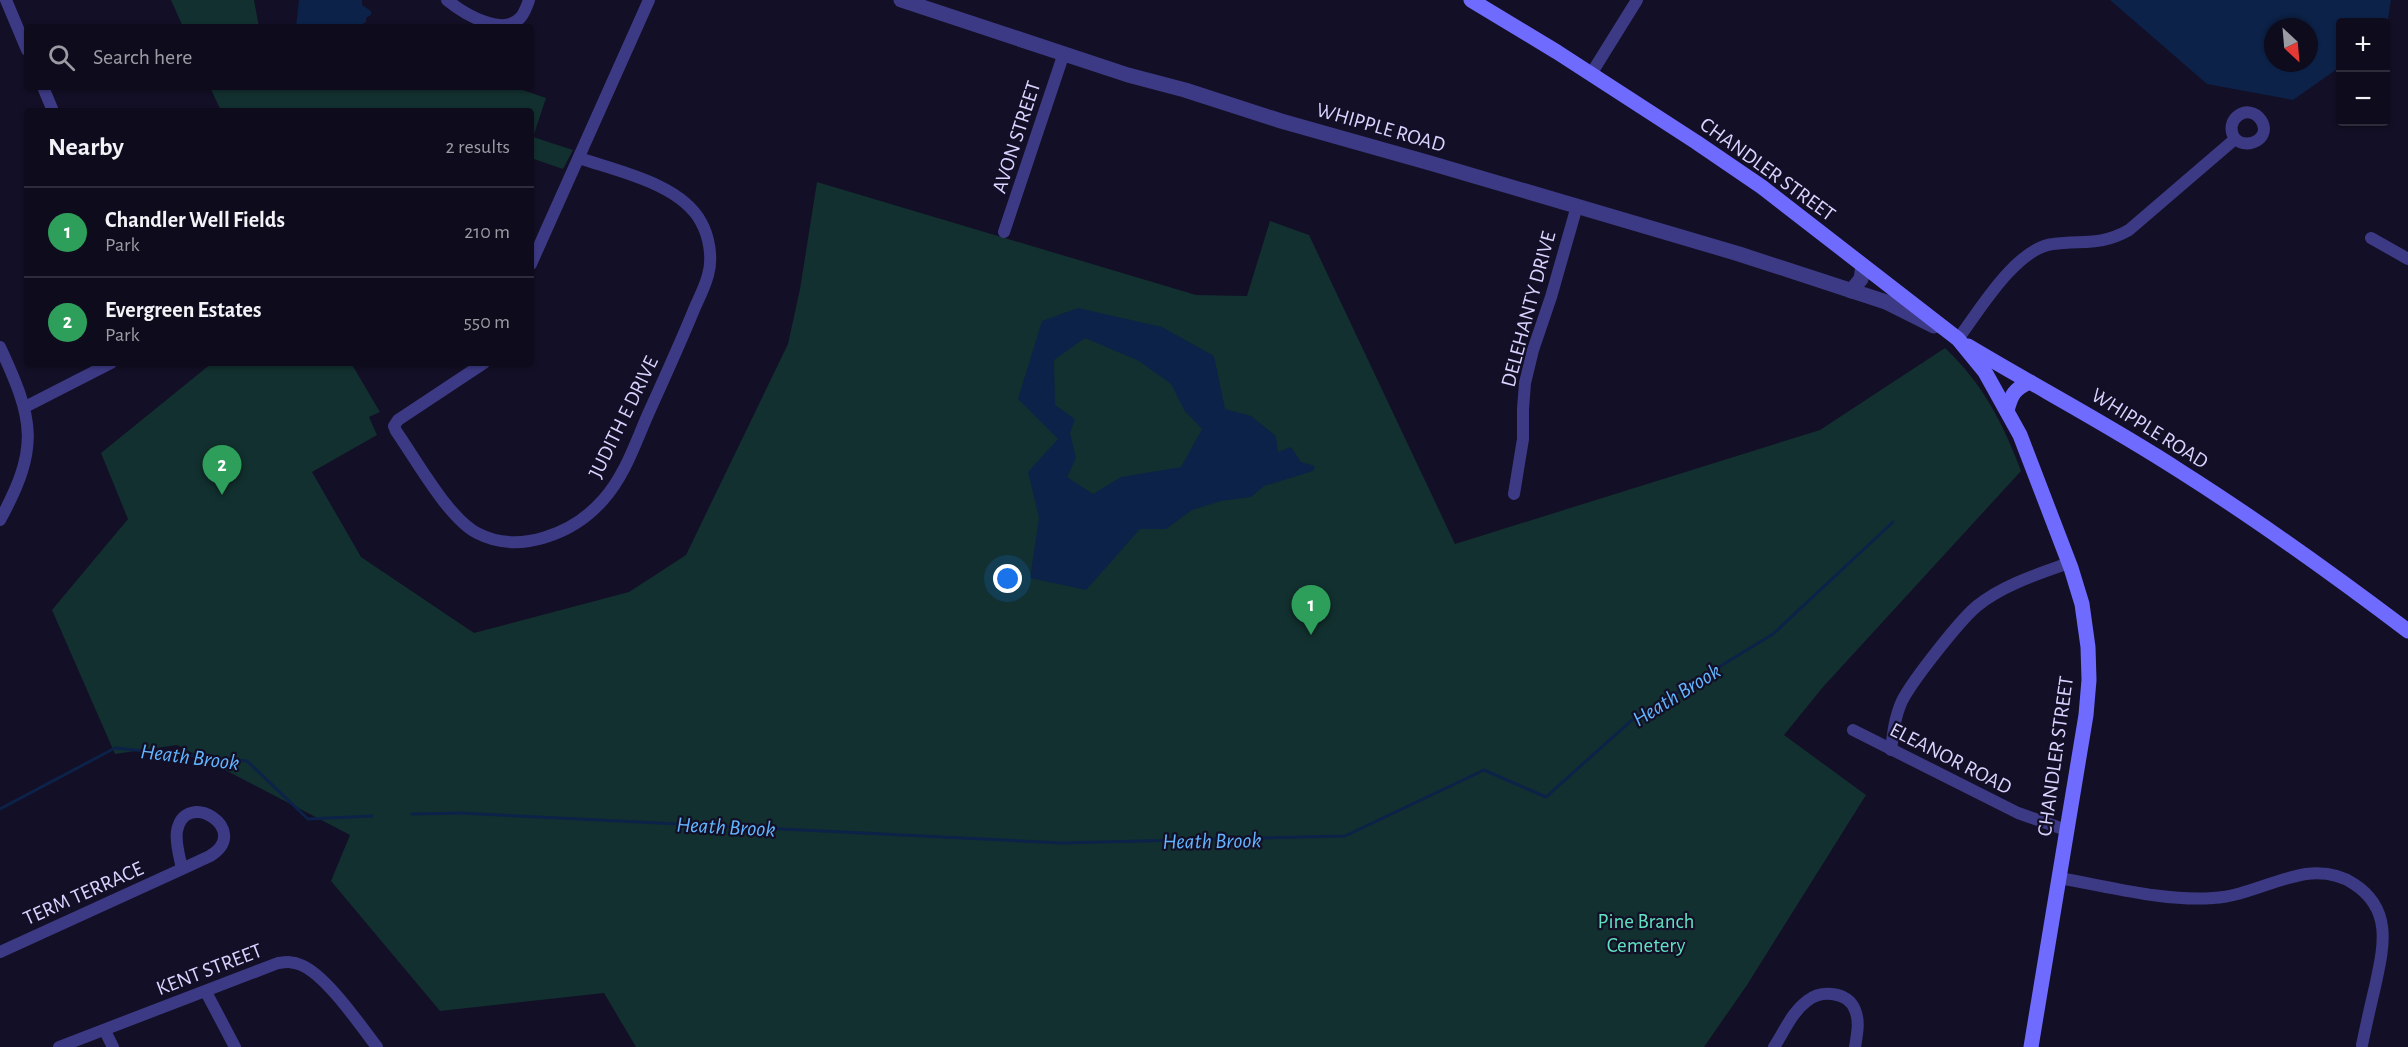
<!DOCTYPE html>
<meta charset="utf-8">
<style>
:root{--surface:#0e0b1c;--page:#1c1929;--text:#f1f3f6;--muted:#9b9ba3;--line:#2e2b3b;--accent:#1a73e8}
body{margin:0;font-family:"Alegreya Sans",sans-serif;background:var(--page);color:var(--text)}
.controls{position:absolute;right:18px;top:18px;display:grid;overflow:hidden;border-radius:6px;box-shadow:0 2px 4px #0004}
.controls button{width:54px;height:54px;display:grid;place-items:center;padding:0;border:0;border-bottom:2px solid var(--line);background:var(--surface);color:var(--text);font:30px sans-serif}
.compass{position:absolute;left:2264px;top:18px;width:54px;height:54px;border-radius:50%;background:var(--surface);box-shadow:0 2px 4px #0004;rotate:154deg}
.you{position:absolute;left:1008px;top:579px;width:21px;height:21px;margin:-15px;border:4px solid #fff;border-radius:50%;background:#1a73e8;box-shadow:0 0 0 9px #1a73e833}
.badge{display:grid;place-items:center;width:39px;height:39px;border-radius:50%;background:var(--accent);color:#fff;font-size:20px;font-weight:700}
.pin{position:absolute;translate:-50% -50px;filter:drop-shadow(0 2px 3px #0008)}
.pin::after{content:'';position:absolute;top:32px;width:21px;height:18px;background:inherit;clip-path:polygon(0 0,100% 0,50% 100%)}
.list{margin:0;padding:0;list-style:none}
h2{display:flex;justify-content:space-between;align-items:center;height:78px;margin:0;padding:0 24px;font-size:26px}
h2 small{font-size:20px;font-weight:400;color:var(--muted)}
.list li{display:grid;grid-template-columns:39px 1fr auto;gap:18px;align-items:center;box-sizing:border-box;height:90px;padding:0 24px;border-top:2px solid var(--line)}
.list b{display:block;font-size:22px;white-space:nowrap}
.list p{margin:0;font-size:20px;white-space:nowrap;color:var(--muted)}
.list em{font-size:20px;font-style:normal;color:var(--muted)}
.icon{flex:none;width:33px;height:33px;fill:none;stroke:currentColor;stroke-width:2;stroke-linecap:round;stroke-linejoin:round}
.map{position:relative;flex:none;width:2408px;height:1047px;overflow:hidden}
.search{position:absolute;background:var(--surface);box-shadow:0 2px 4px #0004;left:24px;top:24px;width:510px;height:66px;display:flex;align-items:center;gap:15px;box-sizing:border-box;padding:0 21px;border-radius:6px;color:var(--muted);font-size:22px}
.panel{position:absolute;background:var(--surface);box-shadow:0 2px 4px #0004;left:24px;top:108px;width:510px;height:258px;border-radius:6px}
.map>svg:first-child{display:block}
.green{fill:#12302f}
.water{fill:#0c2248;fill-rule:evenodd}
.lines{fill:none;stroke-linecap:round;stroke-linejoin:round}
.stream{stroke:#0c2248;stroke-width:3}
.minor{stroke:#3d3a85;stroke-width:12}
.tertiary{stroke:#3d3a85;stroke-width:15}
.secondary{stroke:#6f6bff;stroke-width:15}
.labels{text-anchor:middle;stroke-width:4.5;stroke-linejoin:round;paint-order:stroke}
.street-label{font-size:21px;fill:#d9d4ff;stroke:#130f26}
.park-label{font-size:21px;fill:#5fe0c0;stroke:#130f26}
.water-label{font-size:22px;font-style:italic;fill:#62b6ff;stroke:#130f26}
</style>
<div class="map">
<svg width="2408" height="1047" viewBox="0 0 2408 1047">
<rect width="100%" height="100%" fill="#130f26"/>
<g class="green">
<polygon points="171,0 254,0 259,27 183,27"/>
<polygon points="210,87 514,87 546,98 533,137 573,150 563,169 531,158 531,111 221,111"/>
<path d="M817 182 1196 295 1247 296 1270 221 1309 235 1455 544 1820 430 1945 348C1983 384 2003 423 2021 471L1823 687 1784 735 1866 795 1747 985 1704 1047H636L604 993 440 1011 331 881 350 835 177 745 115 754 52 610 128 519 101 453 212 363H351L380 412 369 417 377 435 312 472 361 557 474 633 629 592 686 555 788 344 800 289Z"/>
</g>
<g class="water">
<polygon points="299,0 362,0 362,5 371,11 371,15 366,18 366,22 357,27 296,27"/>
<path d="M2110 0H2391L2386 31V22H2340V67L2293 100 2207 84ZM2273 27H2309V63H2273Z"/>
<path d="M1078 308 1162 327 1214 356 1225 409 1251 416 1276 436 1278 452 1291 447 1301 462 1315 466 1313 471 1264 486 1251 497 1221 501 1192 510 1166 529H1140L1086 590 1030 578 1039 518 1028 472 1058 439 1018 399 1042 321ZM1085 338 1139 361 1171 384 1184 410 1202 429 1181 467 1121 477 1093 494 1067 477 1076 458 1070 433 1075 419 1055 405 1054 360Z"/>
</g>
<g class="lines">
<g class="stream">
<polyline points="0,809 115,748 247,761 308,819 372,816"/>
<polyline points="412,814 459,813 1063,843 1345,836 1484,770 1546,797 1632,720 1773,634 1893,522"/>
</g>
<g class="minor">
<polyline points="6,0 27,50"/>
<path d="M447 0C463 13 503 38 521 17 524 13 527 6 529 0"/>
<polyline points="1591,74 1637,0"/>
<polyline points="43,87 53,111"/>
<polyline points="1004,232 1064,53"/>
<polyline points="2371,238 2408,259"/>
<polyline points="531,264 649,0"/>
<path d="M1958 339C1979 311 2016 248 2053 244 2083 240 2101 246 2129 230L2235 139C2249 151 2272 137 2261 120 2249 102 2222 119 2235 139"/>
<path d="M0 347C34 420 40 447 0 520"/>
<path d="M484 363 398 420 394 426 396 431C415 458 448 518 477 533 519 555 573 534 603 500 625 476 636 441 649 412 664 379 679 346 693 312 698 300 705 287 708 275 713 258 709 236 701 222 681 184 617 171 579 158"/>
<polyline points="25,407 111,363"/>
<polyline points="1514,494 1523,439 1523,409 1525,383 1533,350 1551,297 1577,206"/>
<polyline points="1853,730 2018,813 2066,830"/>
<path d="M1891 750C1893 733 1895 716 1902 701 1912 681 1960 620 1977 606 2003 585 2038 574 2069 563"/>
<path d="M2059 878C2107 886 2166 902 2213 898 2246 896 2274 879 2306 874 2323 872 2339 874 2354 884 2394 910 2383 949 2375 987 2370 1007 2366 1026 2362 1045"/>
<path d="M0 952 182 869 210 856C253 830 185 787 177 831 175 843 180 858 182 869"/>
<polyline points="206,992 235,1047"/>
<polyline points="105,1031 113,1047"/>
<path d="M59 1047 278 963C286 962 293 961 301 965 326 975 360 1025 377 1047"/>
<path d="M1774 1047C1784 1032 1792 1012 1807 1001 1821 990 1848 991 1855 1010 1860 1021 1857 1035 1855 1047"/>
</g>
<g class="tertiary">
<polyline points="901,0 1128,75 1185,90 1281,121 1430,163 1739,254 1886,302 1934,326"/>
<polyline points="1851,291 1861,279 1863,266"/>
</g>
<g class="secondary">
<polyline points="1471,0 1557,52 1696,142 1762,187 1958,339 1985,372 2020,435 2071,568 2082,604 2088,647 2089,680 2086,715 2031,1047"/>
<path d="M1968 346C2038 388 2111 426 2180 471 2259 521 2334 575 2408 631"/>
<path d="M2007 411C2011 395 2014 389 2030 382"/>
</g>
</g>
<g class="labels">
<g class="street-label">
<text transform="translate(1381 127) rotate(16)" y="7">WHIPPLE ROAD</text>
<text transform="translate(1016 137) rotate(-72)" y="7">AVON STREET</text>
<text transform="translate(1768 169) rotate(36)" y="7">CHANDLER STREET</text>
<text transform="translate(1528 309) rotate(-75)" y="7">DELEHANTY DRIVE</text>
<text transform="translate(623 417) rotate(-64)" y="7">JUDITH E DRIVE</text>
<text transform="translate(2150 428) rotate(32)" y="7">WHIPPLE ROAD</text>
<text transform="translate(2055 756) rotate(-82)" y="7">CHANDLER STREET</text>
<text transform="translate(1951 758) rotate(27)" y="7">ELEANOR ROAD</text>
<text transform="translate(83 893) rotate(-24)" y="7">TERM TERRACE</text>
<text transform="translate(209 969) rotate(-21)" y="7">KENT STREET</text>
</g>
<g class="park-label">
<text x="1646" y="928">Pine Branch<tspan x="1646" dy="24">Cemetery</tspan></text>
</g>
<g class="water-label">
<text transform="translate(1676 694) rotate(-32)" y="8">Heath Brook</text>
<text transform="translate(190 756) rotate(7)" y="8">Heath Brook</text>
<text transform="translate(726 826) rotate(3)" y="8">Heath Brook</text>
<text transform="translate(1212 840) rotate(-1)" y="8">Heath Brook</text>
</g>
</g>
</svg>
<div class="controls">
<button>+</button>
<button>−</button>
</div>
<svg class="compass" viewBox="-18 -18 36 36"><path d="M0-13l5 13h-10z" fill="#e53935"/><path d="M0 13l5-13h-10z" fill="#9b9ba3"/></svg>
<div class="you"></div>
<div class="pin badge" style="left:1311px;top:635px;background:#2e9e5b">1</div>
<div class="pin badge" style="left:222px;top:495px;background:#2e9e5b">2</div>
<div class="search"><svg class="icon" aria-label="search" viewBox="0 0 24 24"><circle cx="10" cy="10" r="6"/><path d="M15 15l6 6"/></svg>Search here</div>
<section class="panel">
<h2>Nearby<small>2 results</small></h2>
<ul class="list">
<li><span class="badge" style="background:#2e9e5b">1</span><div><b>Chandler Well Fields</b><p>Park</p></div><em>210 m</em></li>
<li><span class="badge" style="background:#2e9e5b">2</span><div><b>Evergreen Estates</b><p>Park</p></div><em>550 m</em></li>
</ul>
</section>
</div>
